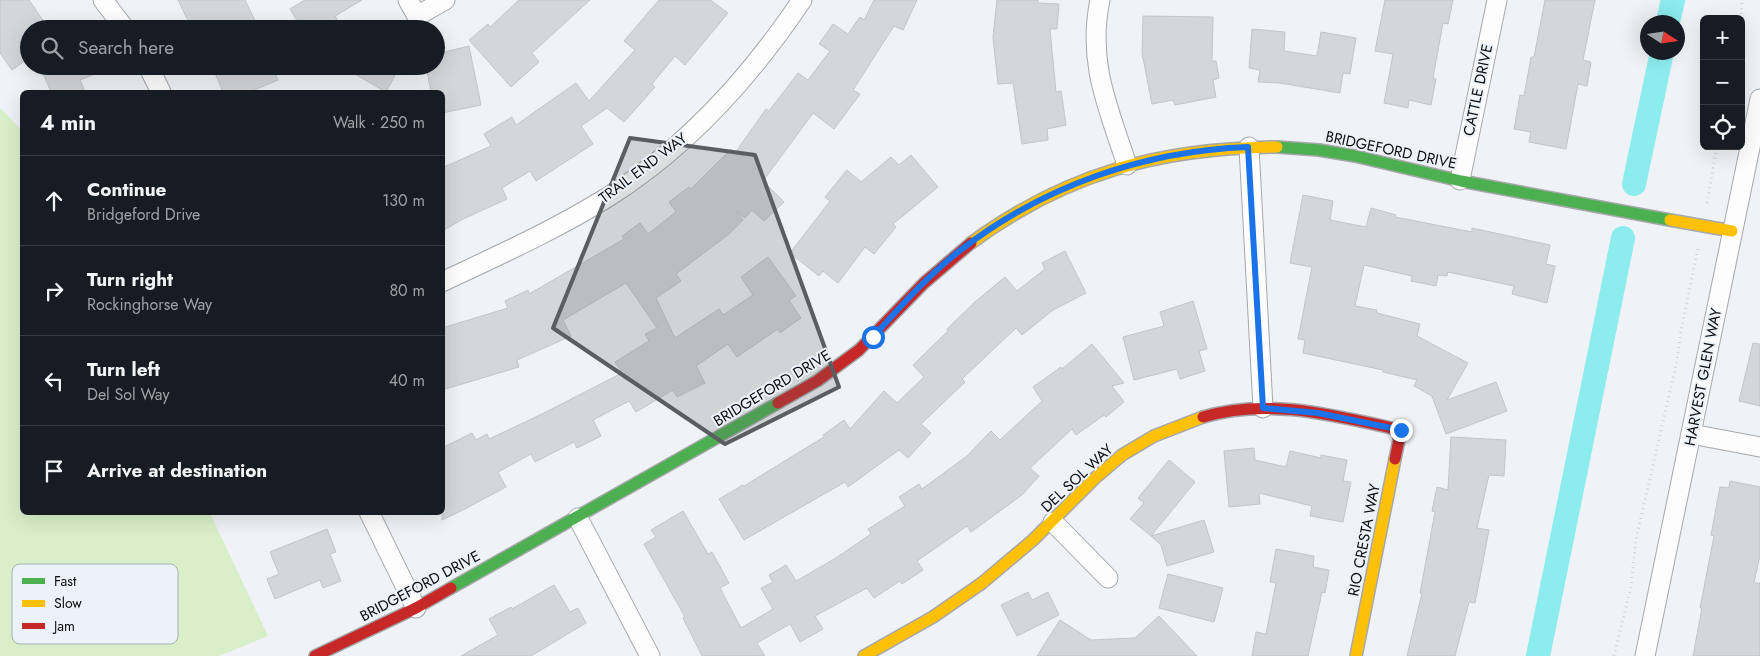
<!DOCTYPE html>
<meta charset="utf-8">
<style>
:root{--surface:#171b24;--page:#20242c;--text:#f1f3f6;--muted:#9ea1a6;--line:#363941}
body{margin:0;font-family:Jost,sans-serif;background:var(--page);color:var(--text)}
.controls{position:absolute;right:15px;top:15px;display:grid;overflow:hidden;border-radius:8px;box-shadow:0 5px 20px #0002}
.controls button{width:45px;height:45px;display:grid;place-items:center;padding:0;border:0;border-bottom:1px solid var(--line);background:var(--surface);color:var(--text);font:25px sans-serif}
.compass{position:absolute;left:1640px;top:15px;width:45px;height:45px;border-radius:50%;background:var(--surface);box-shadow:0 5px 20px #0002;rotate:102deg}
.stop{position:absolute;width:15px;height:15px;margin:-11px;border:4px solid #1a73e8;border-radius:50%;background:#fff}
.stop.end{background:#1a73e8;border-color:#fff;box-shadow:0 1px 5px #0008}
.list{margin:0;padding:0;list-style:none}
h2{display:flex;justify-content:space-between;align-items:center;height:65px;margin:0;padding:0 20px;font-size:21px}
h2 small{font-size:16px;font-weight:400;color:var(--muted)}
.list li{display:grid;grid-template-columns:32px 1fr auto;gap:15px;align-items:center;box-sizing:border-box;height:90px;padding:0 20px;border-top:1px solid var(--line)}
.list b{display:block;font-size:19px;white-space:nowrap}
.list p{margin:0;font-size:16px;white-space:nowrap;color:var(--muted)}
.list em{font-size:16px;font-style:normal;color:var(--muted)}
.icon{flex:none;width:28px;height:28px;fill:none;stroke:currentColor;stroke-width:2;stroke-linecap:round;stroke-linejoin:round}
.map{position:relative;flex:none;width:1760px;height:656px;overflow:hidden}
.search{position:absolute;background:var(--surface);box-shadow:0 5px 20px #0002;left:20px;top:20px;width:425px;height:55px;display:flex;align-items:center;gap:12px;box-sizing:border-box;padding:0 18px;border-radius:28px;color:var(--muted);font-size:19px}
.panel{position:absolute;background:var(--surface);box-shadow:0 5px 20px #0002;left:20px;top:90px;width:425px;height:425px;border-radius:8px}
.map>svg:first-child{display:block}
.green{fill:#d9efc9}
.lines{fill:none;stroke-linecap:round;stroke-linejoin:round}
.canal{stroke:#8decee;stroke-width:24}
.building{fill:#d4d6d9;stroke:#c3c5c9}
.street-casing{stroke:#a5a7aa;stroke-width:21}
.fast-casing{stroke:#a5a7aa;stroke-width:14}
.slow-casing{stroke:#a5a7aa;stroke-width:14}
.jam-casing{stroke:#a5a7aa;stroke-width:14}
.path{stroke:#d2d3d4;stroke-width:3;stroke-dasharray:1 4;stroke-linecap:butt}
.street{stroke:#fdfdfe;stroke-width:19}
.fast{stroke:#4caf50;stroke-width:11}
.slow{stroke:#ffc107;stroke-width:11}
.jam{stroke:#c62828;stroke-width:11}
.route{stroke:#1a73e8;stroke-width:6}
.marked{fill:#5b5e60;fill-opacity:0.2;stroke:#5b5e60;stroke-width:4;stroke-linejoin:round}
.labels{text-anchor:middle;stroke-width:4;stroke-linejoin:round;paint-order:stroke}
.street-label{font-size:15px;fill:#0c0e10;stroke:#ecf2f9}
.key{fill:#ecf2f9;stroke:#a9aeb3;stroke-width:1}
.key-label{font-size:14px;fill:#0c0e10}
</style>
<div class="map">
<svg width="1760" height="656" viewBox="0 0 1760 656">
<rect width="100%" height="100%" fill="#eff2f6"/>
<polygon class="green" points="0,108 22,131 22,512 210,513 268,636 219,656 0,656"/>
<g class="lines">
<g class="canal">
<polyline points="1668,22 1673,0"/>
<polyline points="1634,184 1662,52"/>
<polyline points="1538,656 1623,238"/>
</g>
</g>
<g class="building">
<polygon points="0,0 29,0 49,29 29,29 29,58 12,70 0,53"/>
<polygon points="178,0 245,0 259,29 192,29"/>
<polygon points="305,0 362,0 335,16 343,29 302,29 290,9"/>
<polygon points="519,0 590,0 532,53 539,62 511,87 469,40 488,24 490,27"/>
<polygon points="659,0 710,0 728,13 685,65 675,56 652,84 655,87 624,122 607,108 581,126 593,144 536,181 530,171 502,188 507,199 463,219 442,231 442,168 491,146 484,134 512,117 516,125 576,83 589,101 635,50 624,41"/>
<polygon points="874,0 917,0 903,30 894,26 853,90 860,94 834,129 813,113 763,181 784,202 764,221 752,210 745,218 736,211 743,220 729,234 676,274 681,281 656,298 675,338 719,309 723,315 753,295 741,277 768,257 796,296 789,300 801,318 780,333 778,329 737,357 728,344 696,366 705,383 677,397 673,390 636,412 629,401 593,420 601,436 577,448 574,442 535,462 531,454 498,472 506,487 463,510 442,520 442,448 472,433 476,440 487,434 489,439 542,414 622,373 615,362 649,341 645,334 657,328 626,283 563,320 571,336 517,360 519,367 442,390 442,328 508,308 505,301 528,290 529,294 624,239 622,236 640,223 648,234 676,212 669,202 689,187 691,189 731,149 735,153 766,109 769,111 798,73 808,80 830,51 819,44 833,24 848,34 860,17 864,20"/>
<polygon points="997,0 1038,0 1038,3 1059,4 1057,29 1050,29 1056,92 1061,91 1066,125 1047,129 1048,140 1022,144 1013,83 998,84 993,37"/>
<polygon points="1385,0 1453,0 1448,24 1443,23 1433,78 1436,79 1431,105 1409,100 1408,108 1384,103 1393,54 1375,51"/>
<polygon points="1545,0 1595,0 1583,60 1591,62 1587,86 1578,84 1566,149 1529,142 1531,132 1514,129 1520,95 1524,96 1531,57 1534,57"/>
<polygon points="1143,16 1213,17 1212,61 1216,61 1219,78 1213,80 1216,97 1175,105 1173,100 1152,104 1142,53"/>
<polygon points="1252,29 1285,32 1284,51 1317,56 1321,32 1356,38 1350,74 1343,73 1340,93 1280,83 1258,82 1260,70 1249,68"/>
<polygon points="469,46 481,105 442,113 442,92 431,92 426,66 436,66 436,54"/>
<polygon points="59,66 111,66 112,67 80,80 85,92 51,92 43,73"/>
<polygon points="212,66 272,66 278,80 250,92 223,92"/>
<polygon points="341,66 400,66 386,92"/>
<polygon points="911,155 938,187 893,224 896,227 874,254 865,247 838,283 823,271 819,276 790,253 830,201 825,197 847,170 861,182 891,157 899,165"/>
<polygon points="1303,195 1333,201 1330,220 1366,227 1371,208 1396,215 1395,217 1472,232 1472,228 1550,245 1546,264 1555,266 1547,303 1512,294 1514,286 1448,272 1447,276 1438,275 1436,286 1411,281 1412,276 1364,265 1355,306 1377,310 1377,313 1420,324 1417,336 1468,363 1447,400 1496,382 1507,411 1446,434 1432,396 1414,386 1417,380 1383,372 1383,370 1303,353 1305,340 1298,339 1312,267 1290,263"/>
<polygon points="1065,251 1086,293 1053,310 1022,335 1016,328 962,379 965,382 921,424 931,433 908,458 899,450 848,487 845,482 744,540 719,499 743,485 744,486 824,437 823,435 844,420 850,429 884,391 897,403 924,377 913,365 948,331 947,329 976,301 1005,277 1017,291 1045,269 1042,263"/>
<polygon points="1193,301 1207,349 1199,351 1205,371 1180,379 1177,369 1134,380 1123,337 1164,326 1160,312"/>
<polygon points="1753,343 1760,344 1760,406 1739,401"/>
<polygon points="1092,344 1124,383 1112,386 1124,402 1106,417 1104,415 1076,435 1072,429 1030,468 1039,476 1022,495 971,532 967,526 917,561 923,570 902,584 900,581 874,598 867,588 815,616 823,629 800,642 790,624 757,643 765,656 702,656 683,618 685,617 644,544 656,537 651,530 683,511 708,554 712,552 729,583 720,588 741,628 773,609 761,588 773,582 769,575 786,565 796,581 836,558 871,534 868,529 905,506 899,497 919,484 922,489 967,456 991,431 1000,440 1042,401 1033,387 1061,367 1062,369"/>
<polygon points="1451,437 1506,440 1504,476 1489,475 1477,528 1489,530 1475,603 1469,602 1455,656 1407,656 1422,593 1420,593 1435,512 1432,511 1437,487 1448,490"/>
<polygon points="1254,448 1255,460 1286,467 1290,451 1321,458 1321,455 1347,460 1343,481 1351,482 1343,522 1310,516 1312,506 1259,493 1260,504 1229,507 1224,451"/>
<polygon points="1169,460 1195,482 1151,536 1130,519 1144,503 1138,498"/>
<polygon points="1730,481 1760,487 1760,555 1754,583 1760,583 1760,656 1693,656 1702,608 1700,608 1714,536 1711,535 1720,487 1729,488"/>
<polygon points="1204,520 1214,552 1167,566 1161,545 1151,536"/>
<polygon points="327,529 336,552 330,554 341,581 323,588 320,580 275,599 267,579 279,574 270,552"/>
<polygon points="1276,549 1314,556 1313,567 1329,570 1325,593 1322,592 1308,656 1252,656 1256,632 1266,634 1276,583 1270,582"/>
<polygon points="1168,574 1223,588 1214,622 1159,608"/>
<polygon points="554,585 570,612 578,608 586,623 531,656 461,656 498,635 489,619 511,607 512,609"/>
<polygon points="1028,592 1032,600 1048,592 1059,615 1017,636 1001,605"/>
<polygon points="1159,616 1197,656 1037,656 1060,620 1091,640 1135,638"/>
</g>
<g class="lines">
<defs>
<g id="street">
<polyline points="103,0 125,29"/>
<polyline points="408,0 417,16 445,0"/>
<path d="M1100 0C1087 62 1108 107 1127 165"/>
<polyline points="148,66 161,92"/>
<polyline points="1249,147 1263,408"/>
<polyline points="1460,180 1497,0"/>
<path d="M442 282C499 255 555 230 608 197 686 148 751 76 802 0"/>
<polyline points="1691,434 1760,447"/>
<polyline points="369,512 416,608"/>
<polyline points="578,518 650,656"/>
<polyline points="1053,522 1108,578"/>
<polyline points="1645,656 1760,99"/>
</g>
<g id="fast">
<polyline points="1277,147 1319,150 1355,156 1461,181 1670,220"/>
<polyline points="451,588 778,403"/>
</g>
<g id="slow">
<polyline points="1670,220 1732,231"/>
<path d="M971 243C1066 173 1161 148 1277 147"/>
<polyline points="864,656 933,617 982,583 1033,540 1095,478 1122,455 1154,436 1203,417"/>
<polyline points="1356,656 1395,459"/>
</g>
<g id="jam">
<polyline points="778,403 817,381 859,350 924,283 971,243"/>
<path d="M1203 417C1269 397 1336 416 1401 430L1395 459"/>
<polyline points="315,656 416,608 451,588"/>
</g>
</defs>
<use href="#street" class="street-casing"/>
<use href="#fast" class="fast-casing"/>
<use href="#slow" class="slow-casing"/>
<use href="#jam" class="jam-casing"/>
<g class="path">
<polyline points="1741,19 1742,0"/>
<polyline points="1741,21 1741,27"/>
<polyline points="1707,203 1717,146"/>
<polyline points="1614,656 1631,587 1636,539 1677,361 1680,336 1698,248"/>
</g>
<use href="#street" class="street"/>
<use href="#fast" class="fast"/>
<use href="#slow" class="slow"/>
<use href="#jam" class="jam"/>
</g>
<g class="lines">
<path class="route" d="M873 337C901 306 929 274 962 249 1045 185 1145 151 1248 147L1263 408 1318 413 1401 430"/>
</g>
<path class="marked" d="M630 138 755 155 839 387 725 444 553 328Z"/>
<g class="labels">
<g class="street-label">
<text transform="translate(1478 90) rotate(-78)" y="5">CATTLE DRIVE</text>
<text transform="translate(1391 150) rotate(12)" y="5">BRIDGEFORD DRIVE</text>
<text transform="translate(643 168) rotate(-37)" y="5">TRAIL END WAY</text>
<text transform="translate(1703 377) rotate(-79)" y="5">HARVEST GLEN WAY</text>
<text transform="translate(772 388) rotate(-31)" y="5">BRIDGEFORD DRIVE</text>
<text transform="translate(1077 478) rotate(-43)" y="5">DEL SOL WAY</text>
<text transform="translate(1364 540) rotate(-79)" y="5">RIO CRESTA WAY</text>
<text transform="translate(420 586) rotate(-28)" y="5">BRIDGEFORD DRIVE</text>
</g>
</g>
<rect x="12" y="564" width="166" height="80" rx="8" class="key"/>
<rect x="22" y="578" width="23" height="6" fill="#4caf50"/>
<rect x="22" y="600" width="23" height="7" fill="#ffc107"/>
<rect x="22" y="623" width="23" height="6" fill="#c62828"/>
<g class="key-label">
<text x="54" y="586">Fast</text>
<text x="54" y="608">Slow</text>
<text x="54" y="631">Jam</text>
</g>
</svg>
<div class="controls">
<button>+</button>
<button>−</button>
<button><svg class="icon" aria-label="locate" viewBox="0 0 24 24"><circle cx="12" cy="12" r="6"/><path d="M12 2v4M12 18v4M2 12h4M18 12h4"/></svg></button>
</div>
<svg class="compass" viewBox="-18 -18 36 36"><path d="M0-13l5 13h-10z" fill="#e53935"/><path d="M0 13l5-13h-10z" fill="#9ea1a6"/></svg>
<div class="stop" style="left:873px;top:337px"></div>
<div class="stop end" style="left:1401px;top:430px"></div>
<div class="search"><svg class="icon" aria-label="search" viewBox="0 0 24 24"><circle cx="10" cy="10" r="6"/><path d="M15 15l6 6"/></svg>Search here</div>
<section class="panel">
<h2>4 min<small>Walk · 250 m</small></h2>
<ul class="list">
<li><svg class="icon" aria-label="ahead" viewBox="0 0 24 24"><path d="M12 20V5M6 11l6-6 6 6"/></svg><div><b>Continue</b><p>Bridgeford Drive</p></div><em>130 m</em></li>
<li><svg class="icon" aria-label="right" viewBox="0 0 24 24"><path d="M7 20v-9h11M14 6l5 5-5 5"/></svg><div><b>Turn right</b><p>Rockinghorse Way</p></div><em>80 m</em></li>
<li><svg class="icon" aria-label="left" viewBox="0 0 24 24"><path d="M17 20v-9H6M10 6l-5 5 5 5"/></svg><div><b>Turn left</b><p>Del Sol Way</p></div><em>40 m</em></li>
<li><svg class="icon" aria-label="arrive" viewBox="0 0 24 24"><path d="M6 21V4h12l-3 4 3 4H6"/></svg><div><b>Arrive at destination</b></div></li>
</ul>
</section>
</div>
